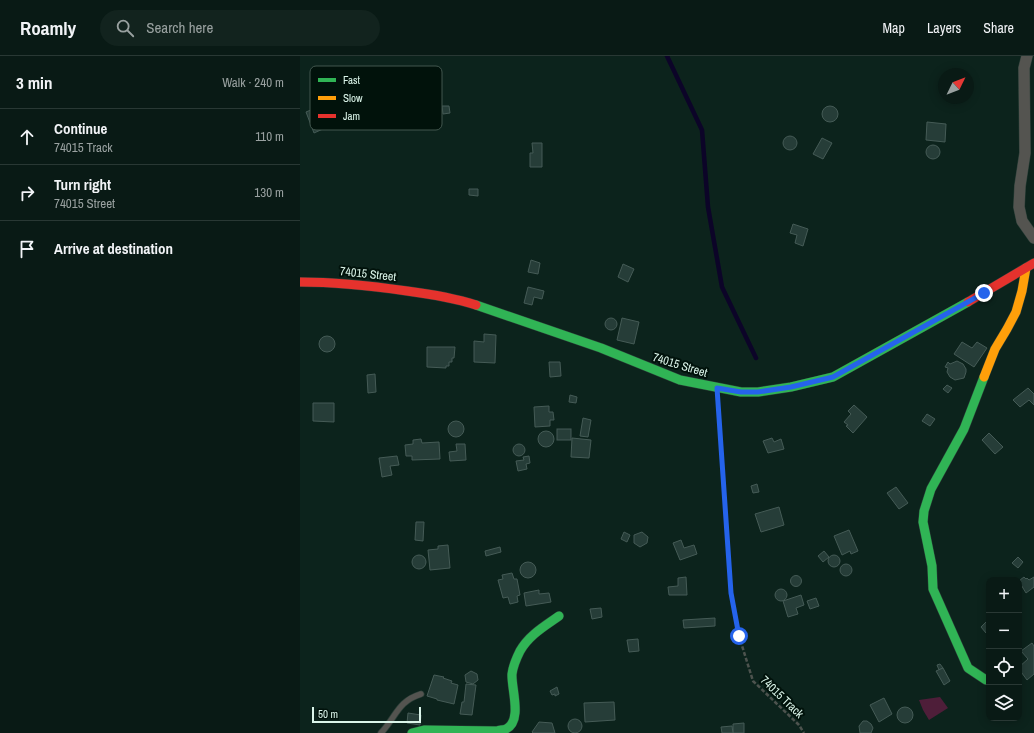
<!DOCTYPE html>
<meta charset="utf-8">
<style>
:root{--surface:#091a15;--page:#12231e;--text:#f1f3f6;--muted:#99a1a0;--line:#293834}
body{margin:0;font-family:"Archivo Narrow",sans-serif;background:var(--page);color:var(--text)}
.controls{position:absolute;right:12px;bottom:12px;display:grid;overflow:hidden;border-radius:8px;box-shadow:0 2px 10px #0003}
.controls button{width:36px;height:36px;display:grid;place-items:center;padding:0;border:0;border-bottom:1px solid var(--line);background:var(--surface);color:var(--text);font:20px sans-serif}
.compass{position:absolute;left:638px;top:12px;width:36px;height:36px;border-radius:50%;background:var(--surface);box-shadow:0 2px 10px #0003;rotate:47deg}
.scale{position:absolute;left:12px;bottom:10px;width:109px;box-sizing:border-box;padding-left:4px;border:2px solid #dbf5ea;border-top:0;font-size:11px;line-height:14px;white-space:nowrap;color:#dbf5ea;-webkit-text-stroke:3px #01120b;paint-order:stroke}
.stop{position:absolute;width:12px;height:12px;margin:-9px;border:3px solid #2563eb;border-radius:50%;background:#fff}
.stop.end{background:#2563eb;border-color:#fff;box-shadow:0 1px 4px #0008}
.list{margin:0;padding:0;list-style:none}
h2{display:flex;justify-content:space-between;align-items:center;height:52px;margin:0;padding:0 16px;font-size:17px}
h2 small{font-size:13px;font-weight:400;color:var(--muted)}
.list li{display:grid;grid-template-columns:26px 1fr auto;gap:12px;align-items:center;box-sizing:border-box;height:56px;padding:0 16px;border-top:1px solid var(--line)}
.list b{display:block;font-size:15px;white-space:nowrap}
.list p{margin:0;font-size:13px;white-space:nowrap;color:var(--muted)}
.list em{font-size:13px;font-style:normal;color:var(--muted)}
.icon{flex:none;width:22px;height:22px;fill:none;stroke:currentColor;stroke-width:2;stroke-linecap:round;stroke-linejoin:round}
.map{position:relative;flex:none;width:734px;height:677px;overflow:hidden}
header{display:flex;align-items:center;gap:24px;box-sizing:border-box;height:56px;padding:0 20px;background:var(--surface);border-bottom:1px solid var(--line)}
header strong{font-size:19px}
nav{display:flex;gap:22px;margin-inline-start:auto;font-size:14px}
.search{width:280px;height:36px;background:var(--page);display:flex;align-items:center;gap:10px;box-sizing:border-box;padding:0 14px;border-radius:22px;color:var(--muted);font-size:15px}
main{display:flex}
aside{flex:1;background:var(--surface)}
.map>svg:first-child{display:block}
.green{fill:#4e1e39}
.lines{fill:none;stroke-linecap:round;stroke-linejoin:round}
.stream{stroke:#0c0428;stroke-width:4.5}
.building{fill:#263d38;stroke:#455b56}
.lane-casing{stroke:#2b3f38;stroke-width:7}
.street-casing{stroke:#2b3f38;stroke-width:12}
.fast-casing{stroke:#2b3f38;stroke-width:10}
.slow-casing{stroke:#2b3f38;stroke-width:10}
.jam-casing{stroke:#2b3f38;stroke-width:10}
.path{stroke:#4d534e;stroke-width:2.5;stroke-dasharray:4 2;stroke-linecap:butt}
.lane{stroke:#545450;stroke-width:5.5}
.street{stroke:#545450;stroke-width:11}
.fast{stroke:#30b455;stroke-width:9}
.slow{stroke:#ff9f0a;stroke-width:9}
.jam{stroke:#e5322d;stroke-width:9}
.route{stroke:#2563eb;stroke-width:5}
.labels{text-anchor:middle;stroke-width:4;stroke-linejoin:round;paint-order:stroke}
.street-label{font-size:12px;fill:#dbf5ea;stroke:#01120b}
.key{fill:#01120b;stroke:#42564e;stroke-width:1}
.key-label{font-size:11px;fill:#dbf5ea}
</style>
<header>
<strong>Roamly</strong>
<div class="search"><svg class="icon" aria-label="search" viewBox="0 0 24 24"><circle cx="10" cy="10" r="6"/><path d="M15 15l6 6"/></svg>Search here</div>
<nav><a>Map</a><a>Layers</a><a>Share</a></nav>
</header>
<main>
<aside>
<h2>3 min<small>Walk · 240 m</small></h2>
<ul class="list">
<li><svg class="icon" aria-label="ahead" viewBox="0 0 24 24"><path d="M12 20V5M6 11l6-6 6 6"/></svg><div><b>Continue</b><p>74015 Track</p></div><em>110 m</em></li>
<li><svg class="icon" aria-label="right" viewBox="0 0 24 24"><path d="M7 20v-9h11M14 6l5 5-5 5"/></svg><div><b>Turn right</b><p>74015 Street</p></div><em>130 m</em></li>
<li><svg class="icon" aria-label="arrive" viewBox="0 0 24 24"><path d="M6 21V4h12l-3 4 3 4H6"/></svg><div><b>Arrive at destination</b></div></li>
</ul>
</aside>
<div class="map">
<svg width="734" height="677" viewBox="0 0 734 677">
<rect width="100%" height="100%" fill="#0c231c"/>
<polygon class="green" points="640,641 648,652 629,664 623,654 619,644"/>
<g class="lines">
<polyline class="stream" points="367,0 402,74 408,151 422,231 456,302"/>
</g>
<g class="building">
<polygon points="25,48 34,68 14,77 6,56"/>
<circle cx="530" cy="58" r="8"/>
<polygon points="142,50 149,50 150,57 143,58"/>
<polygon points="627,66 646,68 645,86 626,84"/>
<circle cx="490" cy="87" r="7"/>
<polygon points="522,82 532,87 523,103 513,98"/>
<polygon points="232,87 242,87 242,111 230,111 230,97 233,97"/>
<circle cx="633" cy="96" r="7"/>
<polygon points="169,133 178,133 178,140 169,139"/>
<polygon points="493,168 508,173 503,190 495,187 497,179 490,177"/>
<polygon points="231,204 240,207 238,218 228,216"/>
<polygon points="323,208 334,213 328,226 318,221"/>
<polygon points="228,231 244,235 242,243 234,241 232,249 224,247"/>
<circle cx="311" cy="268" r="6"/>
<polygon points="322,262 339,266 334,288 317,284"/>
<polygon points="184,278 196,279 195,307 174,306 174,285 184,286"/>
<circle cx="27" cy="288" r="8"/>
<polygon points="662,286 672,292 677,286 687,292 674,311 654,298"/>
<polygon points="127,291 155,291 154,302 152,302 152,306 149,306 149,310 146,310 146,312 127,311"/>
<polygon points="657,305 663,308 666,313 666,316 664,322 655,324 650,321 647,316 648,312 645,311 648,306 650,308"/>
<polygon points="249,306 260,306 261,320 250,321"/>
<polygon points="75,318 76,336 68,337 67,319"/>
<polygon points="647,329 652,332 648,337 643,333"/>
<polygon points="728,332 734,338 734,349 729,344 720,351 713,344"/>
<polygon points="270,339 277,341 276,347 269,346"/>
<polygon points="13,347 34,347 34,366 13,365"/>
<polygon points="554,349 567,361 553,377 546,370 548,369 544,366 551,358 548,355"/>
<polygon points="249,350 249,356 253,356 254,364 250,364 250,370 235,371 234,351"/>
<polygon points="627,358 635,363 630,370 622,365"/>
<polygon points="283,362 291,364 288,381 280,380"/>
<circle cx="156" cy="373" r="8"/>
<rect x="257" y="373" width="14" height="11"/>
<circle cx="246" cy="383" r="8"/>
<polygon points="689,377 703,391 695,398 682,384"/>
<polygon points="272,382 291,384 289,402 271,401"/>
<polygon points="472,382 474,386 481,383 484,393 468,397 463,385"/>
<polygon points="121,383 122,387 139,386 140,403 112,404 112,400 106,400 105,389 113,388 113,384"/>
<circle cx="219" cy="394" r="6"/>
<polygon points="156,388 165,388 166,404 150,405 149,396 157,395"/>
<polygon points="97,400 99,409 90,410 92,419 82,421 79,402"/>
<polygon points="229,400 230,407 226,408 227,413 218,415 216,405 224,404 223,401"/>
<polygon points="457,428 459,436 453,437 451,430"/>
<polygon points="596,431 608,447 599,453 587,437"/>
<polygon points="479,451 484,469 461,476 455,458"/>
<polygon points="116,466 124,466 123,485 115,484"/>
<polygon points="549,474 558,495 551,498 550,495 542,499 534,480"/>
<polygon points="324,476 330,479 327,486 321,483"/>
<polygon points="342,476 348,481 347,487 340,491 334,487 334,479"/>
<polygon points="381,484 384,492 394,489 397,498 380,504 373,487"/>
<polygon points="148,489 150,512 130,514 128,494 138,493 138,490"/>
<polygon points="200,491 201,496 186,500 185,495"/>
<polygon points="524,495 529,501 523,506 518,500"/>
<circle cx="119" cy="506" r="7"/>
<circle cx="534" cy="505" r="6"/>
<polygon points="718,501 723,506 718,512 712,507"/>
<circle cx="228" cy="514" r="8"/>
<circle cx="546" cy="514" r="6"/>
<polygon points="212,517 214,523 217,523 220,539 217,540 218,546 210,548 208,541 203,542 198,524 203,523 202,519"/>
<circle cx="496" cy="525" r="5.5"/>
<polygon points="386,521 387,539 369,539 368,531 378,530 378,522"/>
<polygon points="724,521 726,523 727,522 729,524 734,521 734,531 726,537 720,527 721,526 720,524"/>
<circle cx="481" cy="539" r="6"/>
<polygon points="239,534 239,538 249,537 251,546 226,550 224,537"/>
<polygon points="501,539 504,549 496,552 498,558 488,561 483,545"/>
<polygon points="516,542 519,550 510,553 507,545"/>
<polygon points="301,552 302,561 292,563 290,553"/>
<polygon points="415,562 415,570 384,572 383,564"/>
<polygon points="689,563 689,574 686,577 681,571"/>
<polygon points="338,583 339,595 329,596 327,584"/>
<polygon points="732,587 734,590 734,618 727,624 719,613 719,611 728,603 721,595"/>
<polygon points="640,608 643,612 639,614 637,609"/>
<polygon points="643,612 650,625 644,629 636,615"/>
<polygon points="171,615 177,618 178,624 173,628 166,626 165,619"/>
<polygon points="134,619 144,621 143,622 152,625 151,627 158,629 154,648 137,644 137,643 127,640"/>
<polygon points="166,628 176,629 172,659 160,658 162,646 164,646"/>
<polygon points="257,631 259,638 255,640 255,638 252,639 250,635"/>
<polygon points="584,642 592,658 579,666 570,649"/>
<polygon points="314,646 315,664 285,666 284,647"/>
<circle cx="605" cy="659" r="8"/>
<polygon points="108,657 121,659 120,669 107,667"/>
<circle cx="275" cy="670" r="7"/>
<polygon points="563,665 567,665 571,668 573,672 571,677 560,677 559,670"/>
<polygon points="239,666 252,667 255,677 233,677 232,676"/>
<polygon points="444,667 444,677 433,677 433,668"/>
<polygon points="432,670 433,677 422,677 421,671"/>
</g>
<g class="lines">
<defs>
<path id="lane" d="M81 677C96 661 98 645 121 638"/>
<polyline id="street" points="727,0 724,12 725,97 720,130 719,151 722,165 734,182"/>
<g id="fast">
<polyline points="176,249 301,292 380,324 441,336 458,336 491,331 533,321 668,246"/>
<polyline points="684,321 664,373 631,433 624,455 623,466 632,510 633,533 668,612 686,624"/>
<path d="M112 677 124 674 197 675C200 674 203 674 206 673 223 665 211 632 212 618 213 610 217 601 220 595 229 579 245 570 259 560"/>
</g>
<polyline id="slow" points="684,321 695,293 707,273 716,256 722,235 726,212"/>
<g id="jam">
<path d="M0 226C36 226 72 230 107 235 130 238 154 242 176 249"/>
<polyline points="668,246 734,207"/>
</g>
</defs>
<use href="#lane" class="lane-casing"/>
<use href="#street" class="street-casing"/>
<use href="#fast" class="fast-casing"/>
<use href="#slow" class="slow-casing"/>
<use href="#jam" class="jam-casing"/>
<polyline class="path" points="418,346 431,537 439,580 453,625 499,669 504,677"/>
<use href="#lane" class="lane"/>
<use href="#street" class="street"/>
<use href="#fast" class="fast"/>
<use href="#slow" class="slow"/>
<use href="#jam" class="jam"/>
</g>
<g class="lines">
<polyline class="route" points="439,580 431,537 417,332 441,336 458,336 491,331 533,321 684,237"/>
</g>
<g class="labels">
<g class="street-label">
<text transform="translate(68 218) rotate(6)" y="4">74015 Street</text>
<text transform="translate(380 309) rotate(17)" y="4">74015 Street</text>
<text transform="translate(482 641) rotate(44)" y="4">74015 Track</text>
</g>
</g>
<rect x="10" y="10" width="132" height="64" rx="6" class="key"/>
<rect x="18" y="22" width="18" height="4" fill="#30b455"/>
<rect x="18" y="40" width="18" height="4" fill="#ff9f0a"/>
<rect x="18" y="58" width="18" height="4" fill="#e5322d"/>
<g class="key-label">
<text x="43" y="28">Fast</text>
<text x="43" y="46">Slow</text>
<text x="43" y="64">Jam</text>
</g>
</svg>
<div class="controls">
<button>+</button>
<button>−</button>
<button><svg class="icon" aria-label="locate" viewBox="0 0 24 24"><circle cx="12" cy="12" r="6"/><path d="M12 2v4M12 18v4M2 12h4M18 12h4"/></svg></button>
<button><svg class="icon" aria-label="layers" viewBox="0 0 24 24"><path d="M12 4l9 5-9 5-9-5zM3 14l9 5 9-5"/></svg></button>
</div>
<svg class="compass" viewBox="-18 -18 36 36"><path d="M0-13l5 13h-10z" fill="#e53935"/><path d="M0 13l5-13h-10z" fill="#99a1a0"/></svg>
<div class="scale">50 m</div>
<div class="stop" style="left:439px;top:580px"></div>
<div class="stop end" style="left:684px;top:237px"></div>
</div>
</main>
